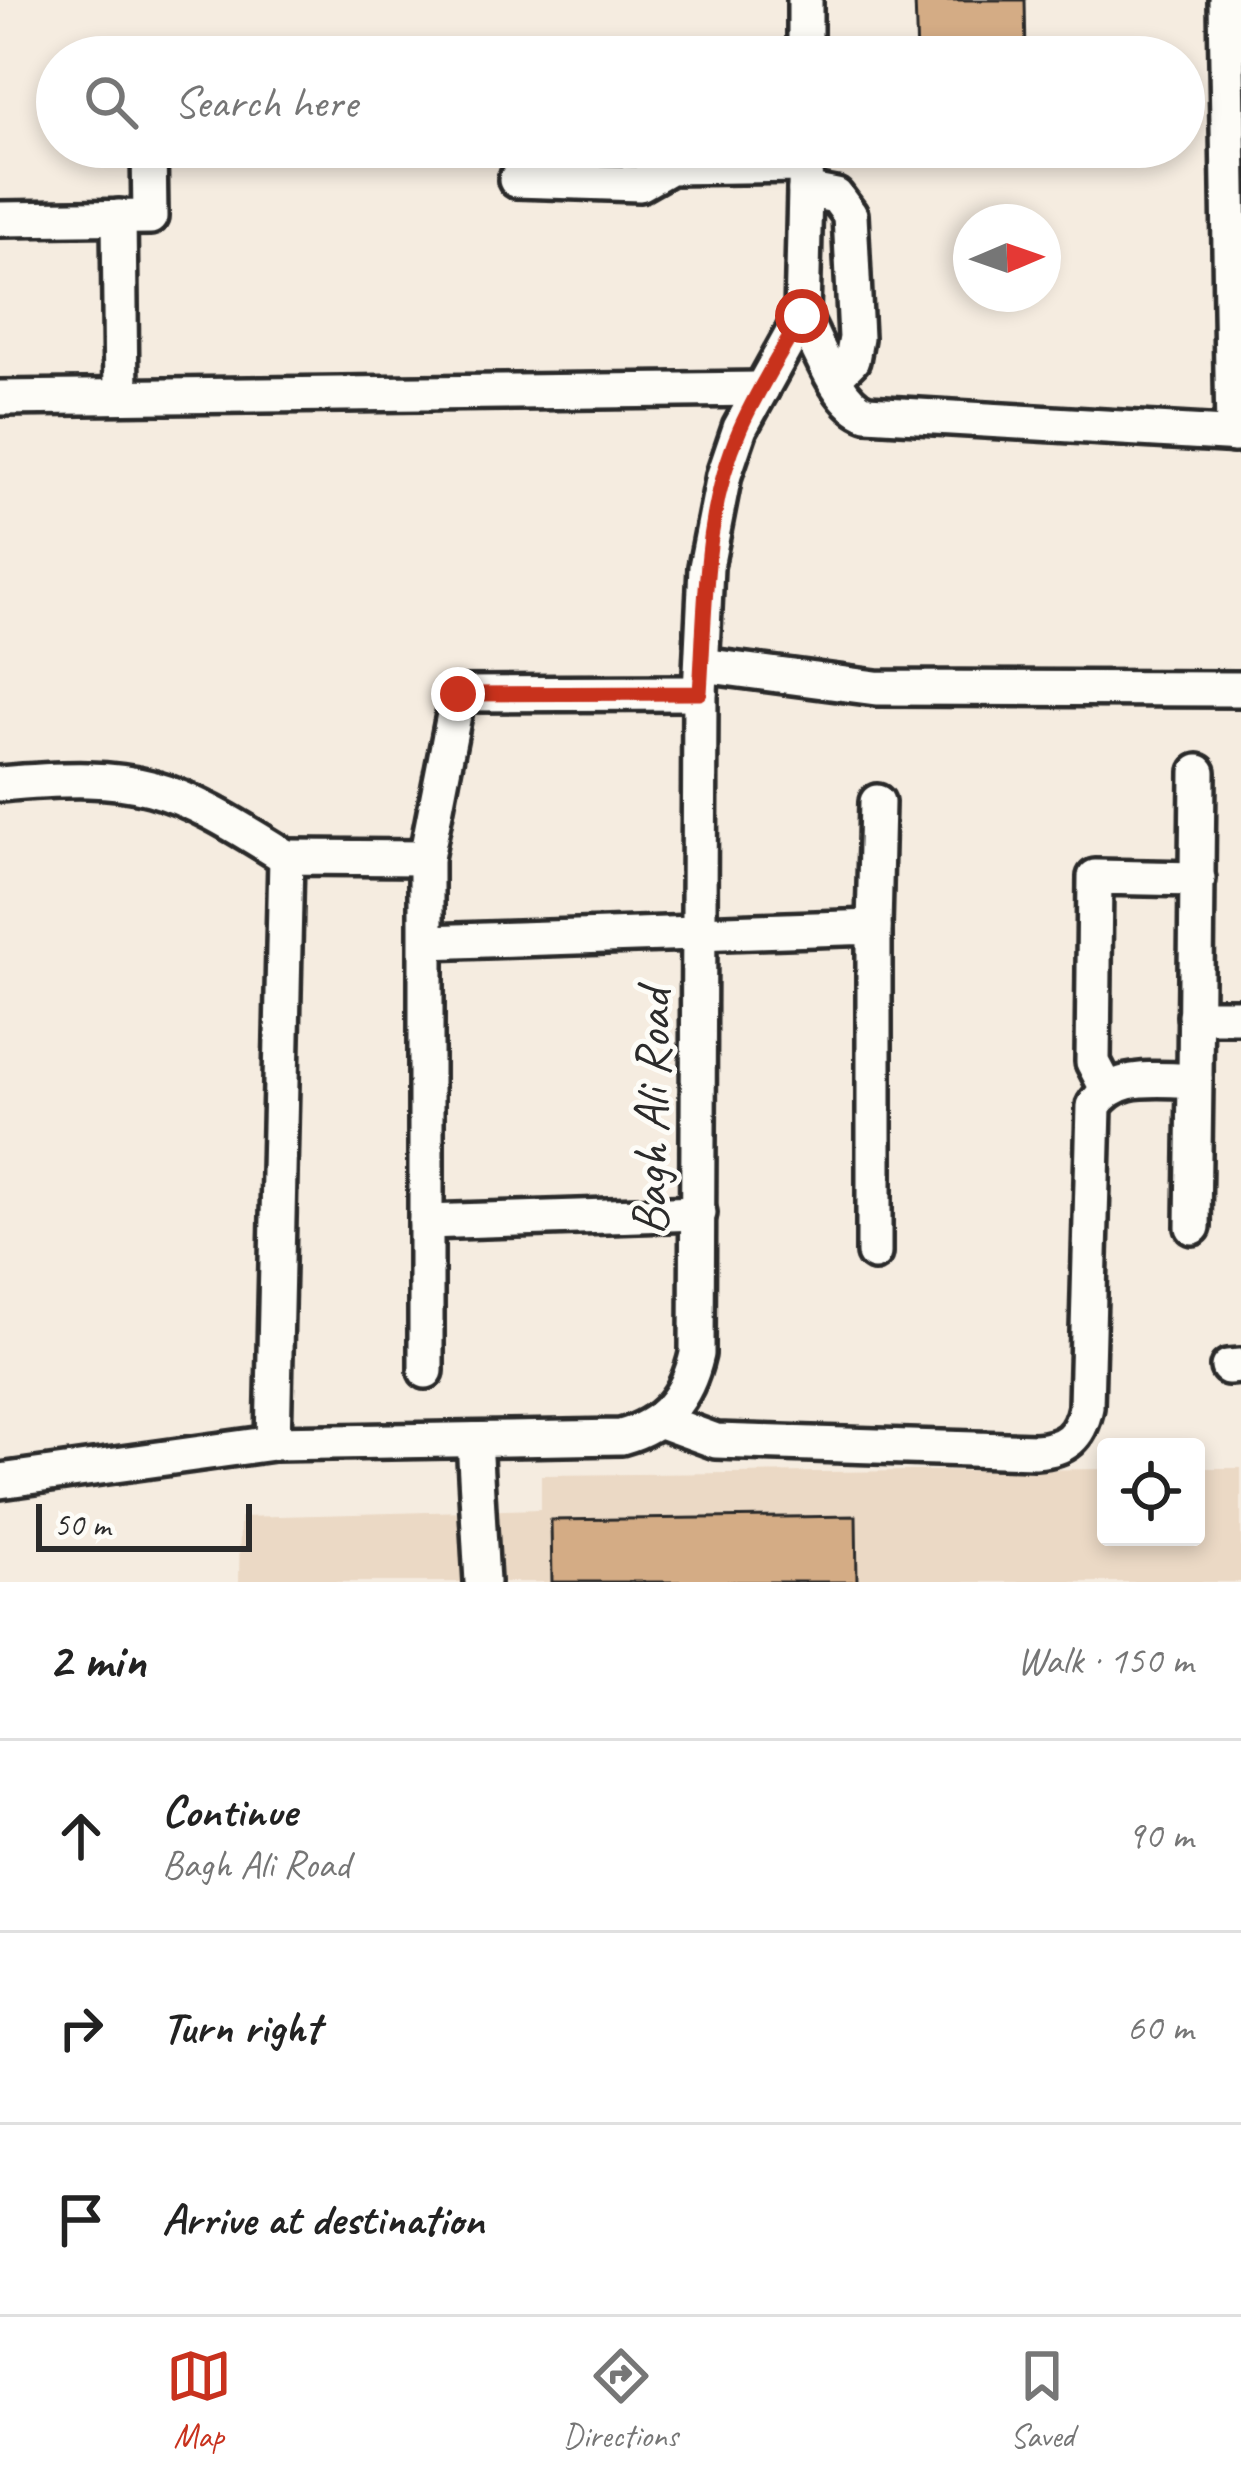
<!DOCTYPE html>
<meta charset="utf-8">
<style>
:root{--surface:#fff;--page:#f6f6f6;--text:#222;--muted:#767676;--line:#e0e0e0;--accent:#c8321e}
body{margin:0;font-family:Caveat,sans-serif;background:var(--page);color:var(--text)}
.controls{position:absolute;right:36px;bottom:36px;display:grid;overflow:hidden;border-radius:12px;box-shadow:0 6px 18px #0003}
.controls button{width:108px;height:108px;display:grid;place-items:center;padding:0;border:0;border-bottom:3px solid var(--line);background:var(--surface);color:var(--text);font:60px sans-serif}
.compass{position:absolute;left:953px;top:204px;width:108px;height:108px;border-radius:50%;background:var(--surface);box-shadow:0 6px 18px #0003;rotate:88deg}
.scale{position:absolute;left:36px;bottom:30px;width:216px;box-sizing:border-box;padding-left:12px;border:6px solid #2b2b2b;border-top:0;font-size:33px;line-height:42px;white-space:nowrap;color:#2b2b2b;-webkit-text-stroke:9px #fdfcf7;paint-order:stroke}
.stop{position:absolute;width:36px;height:36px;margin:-27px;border:9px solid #c8321e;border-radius:50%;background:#fff}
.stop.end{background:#c8321e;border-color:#fff;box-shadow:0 3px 12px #0008}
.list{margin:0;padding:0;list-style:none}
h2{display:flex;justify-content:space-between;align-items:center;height:156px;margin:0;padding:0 48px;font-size:51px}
h2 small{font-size:39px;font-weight:400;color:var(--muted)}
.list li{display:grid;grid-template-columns:78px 1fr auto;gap:36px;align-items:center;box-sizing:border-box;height:192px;padding:0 48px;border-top:3px solid var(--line)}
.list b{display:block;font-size:45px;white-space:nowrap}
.list p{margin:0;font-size:39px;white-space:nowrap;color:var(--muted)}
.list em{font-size:39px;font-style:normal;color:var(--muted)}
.icon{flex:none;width:66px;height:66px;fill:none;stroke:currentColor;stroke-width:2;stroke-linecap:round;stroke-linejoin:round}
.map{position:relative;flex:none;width:1241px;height:1582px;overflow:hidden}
.search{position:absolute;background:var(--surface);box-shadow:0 6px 18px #0003;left:36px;right:36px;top:36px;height:132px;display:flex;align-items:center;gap:30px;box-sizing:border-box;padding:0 42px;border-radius:66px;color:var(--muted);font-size:45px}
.sheet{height:732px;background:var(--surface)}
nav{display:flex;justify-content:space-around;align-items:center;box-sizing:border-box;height:168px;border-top:3px solid var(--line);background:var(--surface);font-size:33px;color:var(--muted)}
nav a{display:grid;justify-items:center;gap:6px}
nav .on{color:var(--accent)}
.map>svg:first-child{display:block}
.built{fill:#ebd9c5}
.building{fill:#d4ac85;stroke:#2b2b2b;stroke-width:3}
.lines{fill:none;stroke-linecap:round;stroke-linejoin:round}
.minor-casing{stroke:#2b2b2b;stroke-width:42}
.minor{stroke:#fdfcf7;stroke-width:33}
.route{stroke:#c8321e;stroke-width:15}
.labels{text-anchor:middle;stroke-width:10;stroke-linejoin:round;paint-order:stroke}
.street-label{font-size:51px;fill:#2b2b2b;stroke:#fdfcf7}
</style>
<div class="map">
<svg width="1241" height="1582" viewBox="0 0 1241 1582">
<rect width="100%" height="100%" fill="#f5ece0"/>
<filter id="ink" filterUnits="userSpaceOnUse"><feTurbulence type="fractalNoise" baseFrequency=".00833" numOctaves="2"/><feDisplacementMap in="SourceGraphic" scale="24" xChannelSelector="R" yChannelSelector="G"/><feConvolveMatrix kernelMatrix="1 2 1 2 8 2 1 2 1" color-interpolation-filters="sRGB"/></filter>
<g filter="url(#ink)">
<polygon class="built" points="1196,1468 1241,1468 1241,1582 239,1582 240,1517 541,1509 541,1475 1106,1469 1106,1537 1196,1537"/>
<g class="building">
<polygon points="915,0 1025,0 1026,57 917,57"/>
<polygon points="856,1516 857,1582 552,1582 551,1520"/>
</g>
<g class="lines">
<defs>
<g id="minor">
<polyline points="805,0 805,57"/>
<polyline points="1226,0 1233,435"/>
<polyline points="516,180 640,184 670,167 806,165"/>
<polyline points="805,190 836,196 850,215 856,338 852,360 836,376"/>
<polyline points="119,217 121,396"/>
<polyline points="0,219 150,217 149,147"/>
<path d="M802 316C819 346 837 403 867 413L1241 435"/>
<polyline points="0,398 762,389"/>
<polyline points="702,665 876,688 1241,689"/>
<path d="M0 784C141 772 168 783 286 857"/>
<polyline points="874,927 877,802"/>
<polyline points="427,942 874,927 874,1253"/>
<polyline points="1195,1016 1241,1016"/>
<polyline points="1106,1087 1093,1062 1095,877 1198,879"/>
<polyline points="426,1222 699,1213"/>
<polyline points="1193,1227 1195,1080"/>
<polyline points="1228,1367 1241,1366"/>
<polyline points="426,1371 426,858 458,694 700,693"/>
<path d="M661 1421 716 1441 1035 1451C1066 1449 1080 1437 1086 1407L1094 1106C1116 1071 1156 1081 1195 1080L1198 772"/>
<polyline points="474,1440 482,1582"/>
<polyline points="273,1443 286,857 426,858"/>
<path d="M0 1481 273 1443 621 1437C665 1425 687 1398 697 1354L700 693 706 567 724 475 740 428 802 316 806 147"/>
</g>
</defs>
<use href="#minor" class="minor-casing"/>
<use href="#minor" class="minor"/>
</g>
</g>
<g class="lines" filter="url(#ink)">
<path class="route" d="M458 694 700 693C706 603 703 514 740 429 757 390 781 353 802 316"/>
</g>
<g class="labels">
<g class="street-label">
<text transform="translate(650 1112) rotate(-89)" y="18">Bagh Ali Road</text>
</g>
</g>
</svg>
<div class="controls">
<button><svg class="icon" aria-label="locate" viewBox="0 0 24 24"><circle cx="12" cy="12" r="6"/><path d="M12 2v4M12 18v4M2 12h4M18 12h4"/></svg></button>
</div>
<svg class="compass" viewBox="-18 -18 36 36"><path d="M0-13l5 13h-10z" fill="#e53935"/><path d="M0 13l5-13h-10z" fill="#767676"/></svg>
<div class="scale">50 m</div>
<div class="stop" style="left:802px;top:316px"></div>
<div class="stop end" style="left:458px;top:694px"></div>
<div class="search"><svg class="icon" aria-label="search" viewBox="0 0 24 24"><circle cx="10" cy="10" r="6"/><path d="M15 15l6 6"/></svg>Search here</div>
</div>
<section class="sheet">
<h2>2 min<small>Walk · 150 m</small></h2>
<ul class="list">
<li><svg class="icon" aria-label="ahead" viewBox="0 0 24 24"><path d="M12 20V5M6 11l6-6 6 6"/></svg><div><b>Continue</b><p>Bagh Ali Road</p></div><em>90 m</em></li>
<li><svg class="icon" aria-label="right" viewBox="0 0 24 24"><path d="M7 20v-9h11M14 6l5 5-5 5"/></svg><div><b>Turn right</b></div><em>60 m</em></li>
<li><svg class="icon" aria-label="arrive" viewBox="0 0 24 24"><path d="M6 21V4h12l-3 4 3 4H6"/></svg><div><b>Arrive at destination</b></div></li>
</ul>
</section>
<nav>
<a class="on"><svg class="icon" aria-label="map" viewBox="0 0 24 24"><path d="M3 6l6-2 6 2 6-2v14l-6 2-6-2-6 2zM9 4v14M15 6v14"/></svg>Map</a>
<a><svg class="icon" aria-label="directions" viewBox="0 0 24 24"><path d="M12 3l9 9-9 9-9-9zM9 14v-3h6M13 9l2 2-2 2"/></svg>Directions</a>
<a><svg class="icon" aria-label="saved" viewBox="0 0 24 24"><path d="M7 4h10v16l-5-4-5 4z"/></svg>Saved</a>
</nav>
